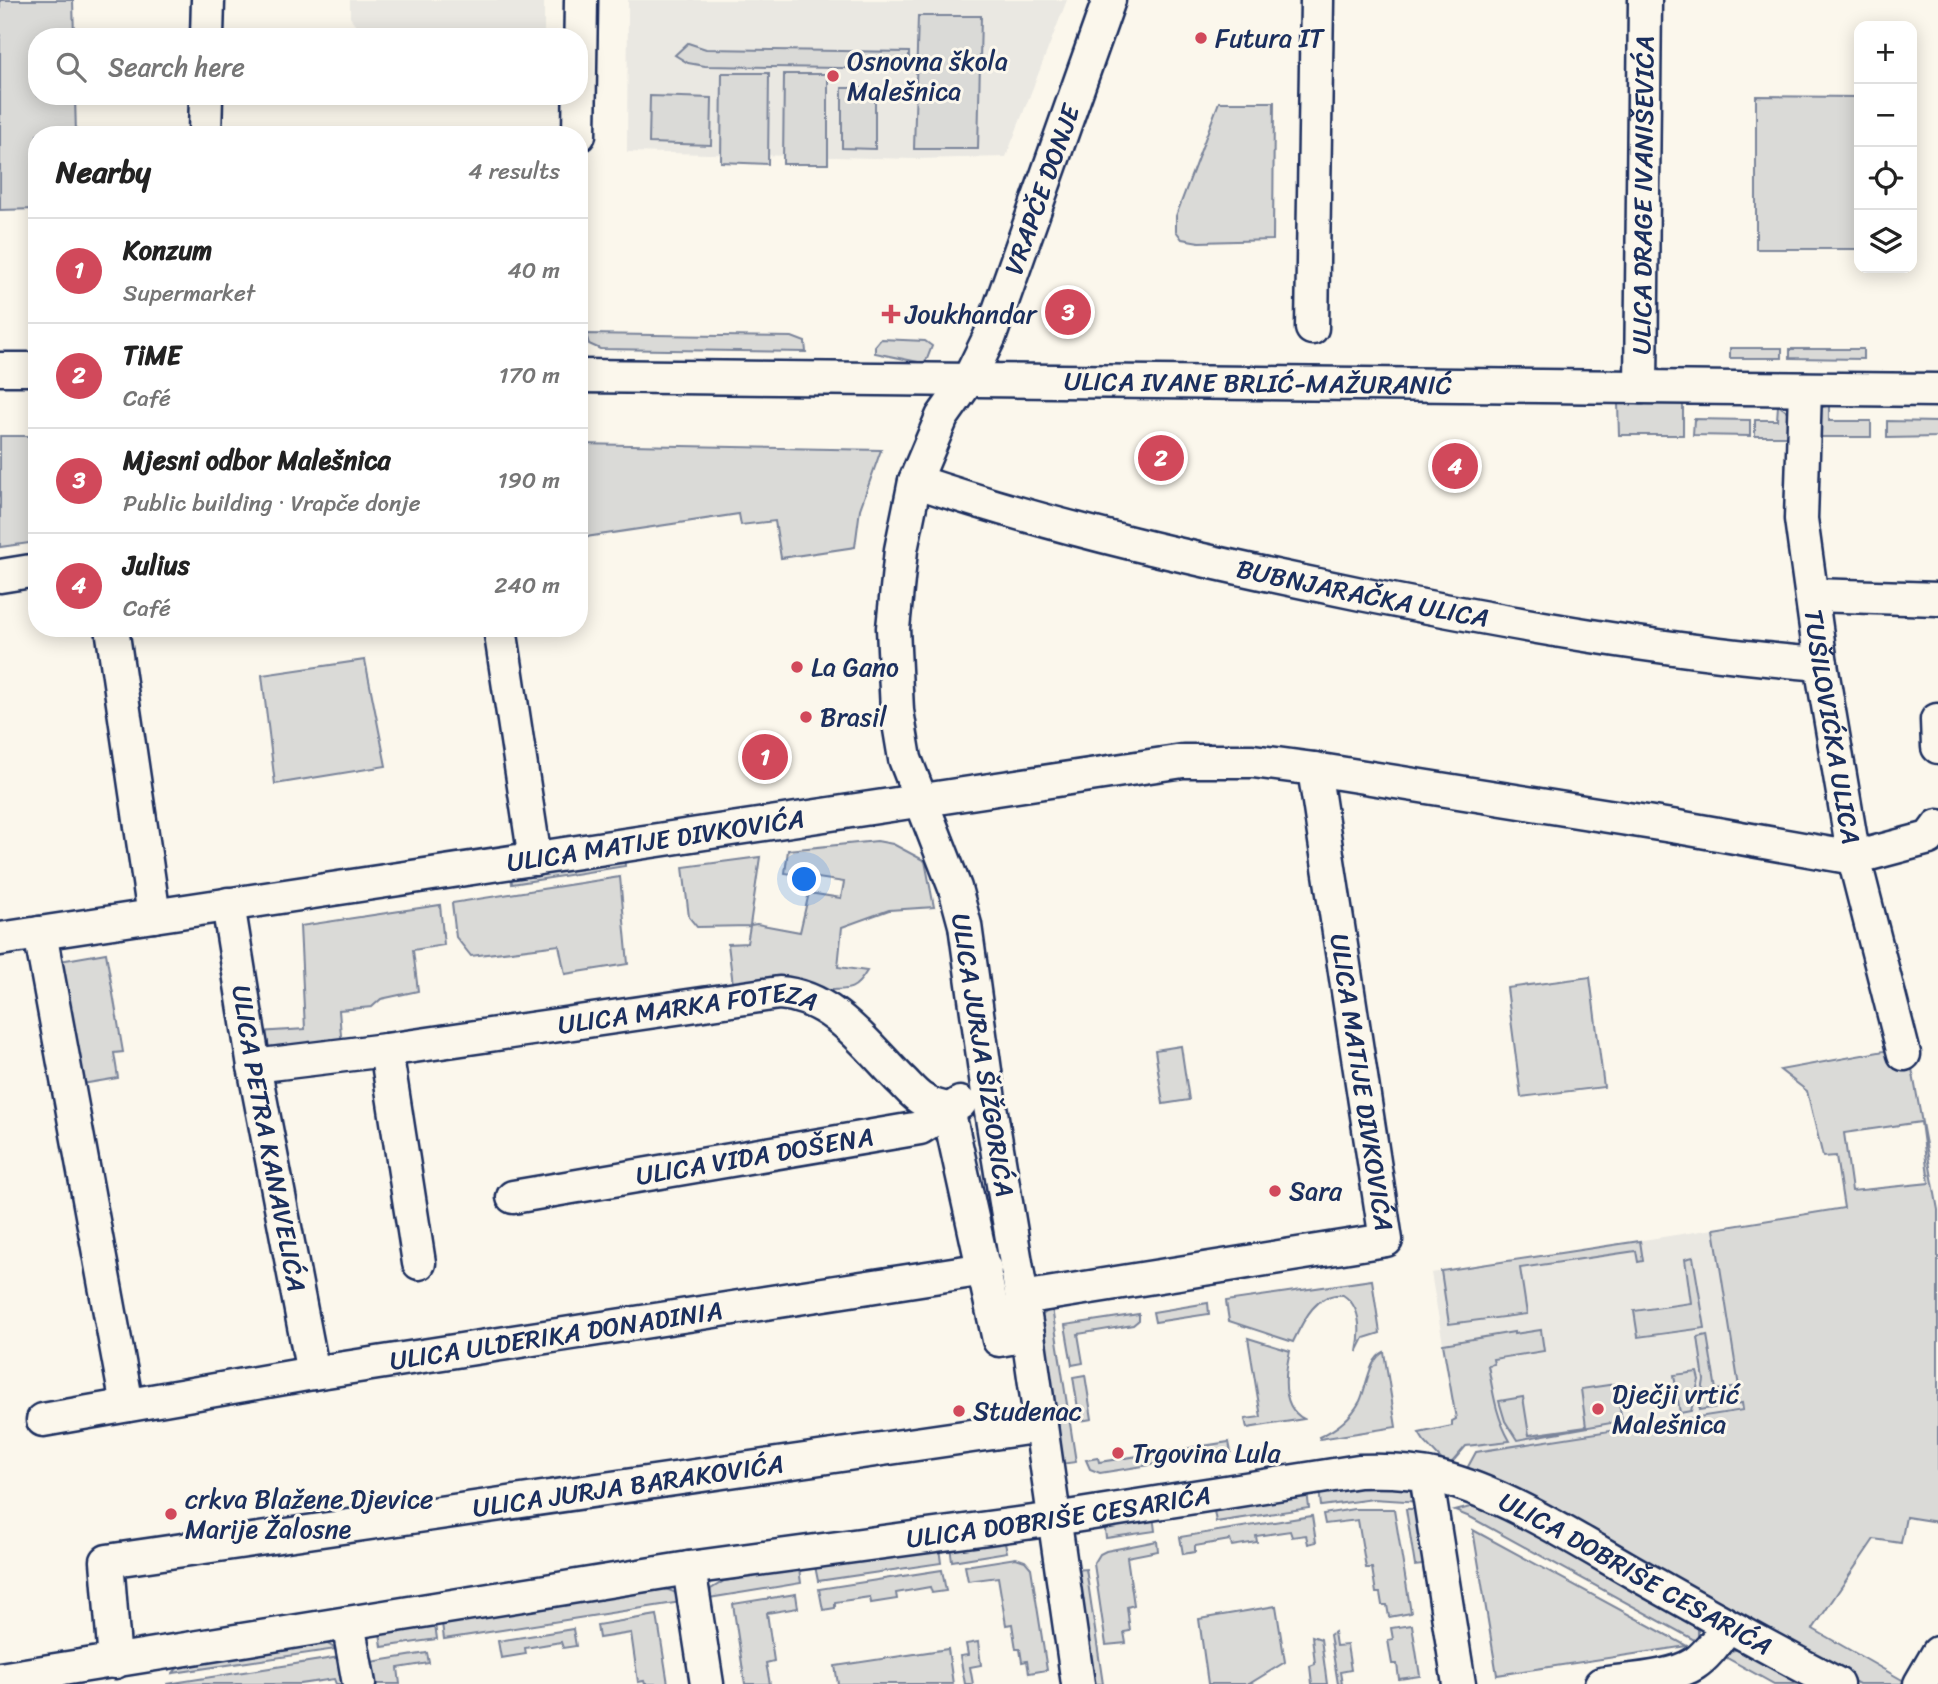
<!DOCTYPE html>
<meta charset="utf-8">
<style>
:root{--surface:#fff;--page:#f2f2f2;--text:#222;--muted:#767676;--line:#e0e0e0;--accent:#d1495b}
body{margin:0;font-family:Sriracha,sans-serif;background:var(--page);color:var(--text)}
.controls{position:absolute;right:21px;top:21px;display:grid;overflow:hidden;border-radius:14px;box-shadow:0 4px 18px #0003}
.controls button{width:63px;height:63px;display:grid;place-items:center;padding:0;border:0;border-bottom:2px solid var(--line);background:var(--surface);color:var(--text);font:35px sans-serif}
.you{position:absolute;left:805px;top:880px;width:24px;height:24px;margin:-18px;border:5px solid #fff;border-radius:50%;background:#1a73e8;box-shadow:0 0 0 10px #1a73e833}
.badge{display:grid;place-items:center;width:46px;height:46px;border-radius:50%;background:var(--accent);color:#fff;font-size:23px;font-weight:700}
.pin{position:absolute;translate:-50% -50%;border:4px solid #fff;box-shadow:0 2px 7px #0006}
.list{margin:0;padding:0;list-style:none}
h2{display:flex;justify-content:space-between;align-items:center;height:91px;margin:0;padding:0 28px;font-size:30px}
h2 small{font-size:23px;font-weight:400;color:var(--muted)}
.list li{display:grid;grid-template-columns:46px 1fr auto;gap:21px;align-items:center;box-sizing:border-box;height:105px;padding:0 28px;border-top:2px solid var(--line)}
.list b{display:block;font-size:26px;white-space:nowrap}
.list p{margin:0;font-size:23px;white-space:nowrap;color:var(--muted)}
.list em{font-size:23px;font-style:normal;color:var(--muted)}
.icon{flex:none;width:38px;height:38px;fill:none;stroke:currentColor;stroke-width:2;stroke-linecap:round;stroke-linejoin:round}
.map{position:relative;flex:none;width:1938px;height:1684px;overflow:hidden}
.search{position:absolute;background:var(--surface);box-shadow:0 4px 18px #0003;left:28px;top:28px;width:560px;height:77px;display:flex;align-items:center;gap:18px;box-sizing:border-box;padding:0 24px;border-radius:28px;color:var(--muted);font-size:26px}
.panel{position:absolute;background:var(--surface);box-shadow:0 4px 18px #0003;left:28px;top:126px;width:560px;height:511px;border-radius:28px}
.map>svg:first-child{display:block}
.built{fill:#eae8e2}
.green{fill:#dadad7;stroke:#7a849a;stroke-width:2;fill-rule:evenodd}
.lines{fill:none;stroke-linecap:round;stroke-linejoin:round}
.minor-casing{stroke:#1b2f5e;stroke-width:37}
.minor{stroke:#fbf7ec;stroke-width:32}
.poi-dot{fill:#d1495b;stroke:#fbf7ec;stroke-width:2.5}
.labels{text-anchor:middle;stroke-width:6;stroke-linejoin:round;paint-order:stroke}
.poi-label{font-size:26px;fill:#1b2f5e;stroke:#fbf7ec;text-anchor:start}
.street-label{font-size:26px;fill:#1b2f5e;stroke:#fbf7ec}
</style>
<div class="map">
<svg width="1938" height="1684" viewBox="0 0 1938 1684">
<rect width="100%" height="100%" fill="#fbf7ec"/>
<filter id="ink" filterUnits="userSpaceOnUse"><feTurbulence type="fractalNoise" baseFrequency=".0143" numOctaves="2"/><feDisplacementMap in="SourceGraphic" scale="14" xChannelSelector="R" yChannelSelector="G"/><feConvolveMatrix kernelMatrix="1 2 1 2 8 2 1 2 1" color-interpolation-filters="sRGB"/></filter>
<g filter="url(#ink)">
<g class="built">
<polygon points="350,0 544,0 544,33 359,31 350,17"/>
<polygon points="628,0 1067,0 1006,157 915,159 627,152"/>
<polygon points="1714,1229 1760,1519 1463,1445 1454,1408 1431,1273"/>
</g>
<g class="green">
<polygon points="0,0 73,0 74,37 37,37 37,96 75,96 76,135 37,135 37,209 0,210"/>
<polygon points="918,16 981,16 978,149 914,149"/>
<polygon points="688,43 706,49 909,52 909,69 705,66 688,63 675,55"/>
<polygon points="722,73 769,73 768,164 721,162"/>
<polygon points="784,74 828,74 828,164 783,164"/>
<polygon points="842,88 875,88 875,149 842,148"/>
<polygon points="650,96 712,98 711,145 649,143"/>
<polygon points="1756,96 1859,97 1859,249 1756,249"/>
<polygon points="1219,102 1274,102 1273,240 1199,242 1182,239 1176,231 1176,216"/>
<polygon points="586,334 792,337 805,342 806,352 600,349 589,344"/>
<polygon points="881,339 925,341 932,346 927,359 923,363 875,353 875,346"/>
<rect x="1730" y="348" width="52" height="10"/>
<polygon points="1790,349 1863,349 1863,359 1790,358"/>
<polygon points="1618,404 1683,404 1683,435 1619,435"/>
<polygon points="1778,405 1792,415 1793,436 1755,436 1755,420 1777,420"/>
<polygon points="1829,405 1829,421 1871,421 1871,437 1813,437 1820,408"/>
<polygon points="1694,419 1750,420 1750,436 1693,435"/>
<polygon points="1887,421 1938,422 1938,437 1887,438"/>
<polygon points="0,436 37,436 37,542 0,547"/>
<polygon points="579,444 881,450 860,509 855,547 781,558 775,521 741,525 739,514 579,538"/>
<polygon points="365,660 386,766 275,784 262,675"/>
<path d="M877 841 893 844 925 861 934 907 889 910 842 927 838 967 867 971C855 991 849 990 827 990L825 996 734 993 728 944 747 943 750 926 697 927 689 917 683 867 760 857 750 925 757 924 800 932 809 893 841 898 844 882 785 873 788 850Z"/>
<polygon points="624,857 625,866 512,884 511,874"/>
<polygon points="620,877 628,964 565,974 559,945 471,956 456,937 452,903"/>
<polygon points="440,905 444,945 413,950 418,991 381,999 372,1007 339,1010 342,1048 266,1056 258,1032 305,1029 300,926"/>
<polygon points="106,953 123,1052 114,1053 118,1078 76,1085 54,962"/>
<polygon points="1590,977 1604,1087 1521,1097 1507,988"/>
<polygon points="1181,1046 1189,1100 1163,1104 1155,1050"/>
<path d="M1895 1049 1911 1063 1938 1210V1522L1906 1517 1901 1543 1874 1539 1813 1629 1904 1681 1902 1684H1859L1584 1535 1464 1474 1476 1452 1743 1410 1742 1403 1699 1410 1704 1380 1698 1337 1707 1335 1716 1390 1739 1387 1714 1229 1844 1208 1836 1156 1823 1157 1807 1091 1780 1070ZM1921 1122 1929 1183 1852 1191 1844 1133Z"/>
<polygon points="1640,1241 1643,1261 1638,1262 1636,1251 1520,1268 1527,1314 1449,1324 1441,1271"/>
<polygon points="1693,1257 1705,1328 1638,1337 1634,1311 1691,1303 1685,1259"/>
<path d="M1372 1280 1380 1333 1364 1338 1357 1352C1361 1332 1362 1307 1343 1295 1316 1292 1303 1321 1293 1342L1229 1321 1226 1301Z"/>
<polygon points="1208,1303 1209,1314 1155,1322 1153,1312"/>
<polygon points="1052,1308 1076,1462 1061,1464 1039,1323 1041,1316"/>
<polygon points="1139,1314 1139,1320 1133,1325 1078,1334 1083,1363 1072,1365 1065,1325"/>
<path d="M1541 1330 1544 1351 1493 1359 1494 1364 1488 1365C1493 1392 1496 1417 1510 1441L1466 1446 1448 1467 1424 1441 1419 1433 1452 1426V1421L1456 1419 1443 1344 1514 1332V1334Z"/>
<path d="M1248 1338 1290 1351C1285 1372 1280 1407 1304 1419L1247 1428 1245 1419 1261 1417Z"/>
<path d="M1384 1352 1396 1427 1320 1439 1319 1437C1337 1429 1351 1418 1360 1401 1367 1386 1369 1359 1384 1352Z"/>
<polygon points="1697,1372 1699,1380 1691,1411 1680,1413 1674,1375"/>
<polygon points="1085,1375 1092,1419 1080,1421 1073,1377"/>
<polygon points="1616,1384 1622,1421 1517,1440 1505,1421 1499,1401 1523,1397 1529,1435 1586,1427 1581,1389"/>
<polygon points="1229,1442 1231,1452 1100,1473 1090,1469 1086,1460 1098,1458 1099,1462"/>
<polygon points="1366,1483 1410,1488 1416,1492 1421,1502 1373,1499 1321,1506 1319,1489"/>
<polygon points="1307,1491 1309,1508 1216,1522 1213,1505"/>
<polygon points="1474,1506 1496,1513 1690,1619 1698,1629 1698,1642 1472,1518 1455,1511"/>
<polygon points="1354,1509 1394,1509 1411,1613 1389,1617 1387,1605 1382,1605 1380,1593 1376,1593 1372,1568 1366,1568 1358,1520 1325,1524 1323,1514"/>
<polygon points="1406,1509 1417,1509 1431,1564 1415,1566"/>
<polygon points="1153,1515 1155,1531 1106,1538 1104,1522"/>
<polygon points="1312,1516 1316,1542 1308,1544 1306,1535 1292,1537 1290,1531 1256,1536 1257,1542 1232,1546 1230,1540 1195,1546 1195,1552 1183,1554 1180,1537"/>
<polygon points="1473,1530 1687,1646 1497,1675"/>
<polygon points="1004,1539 1007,1552 952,1561 950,1546"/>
<polygon points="1157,1541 1158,1551 1127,1557 1134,1605 1127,1607 1130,1631 1124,1632 1126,1643 1106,1645 1094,1564 1100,1554 1106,1551"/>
<polygon points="939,1548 941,1563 818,1581 815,1566"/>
<polygon points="1016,1558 1025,1561 1031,1568 1047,1670 1029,1673 1027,1661 1022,1662 1020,1649 1016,1649 1012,1624 1006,1625 998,1577 968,1581 965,1566"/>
<polygon points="799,1569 801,1583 709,1598 711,1589 724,1581"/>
<polygon points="1086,1569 1103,1684 1093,1684 1076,1570"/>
<polygon points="942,1570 946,1591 932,1593 930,1587 896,1593 897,1599 871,1603 870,1597 835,1602 835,1608 823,1610 819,1589"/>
<polygon points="663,1588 674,1592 681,1602 444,1639 442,1623"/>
<polygon points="796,1594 798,1608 767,1613 774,1661 766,1663 770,1684 745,1684 733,1604"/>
<polygon points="1276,1606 1285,1662 1249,1684 1208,1684 1199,1619"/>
<polygon points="657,1615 668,1684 645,1684 644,1681 638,1682 631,1633 599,1638 597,1625"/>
<polygon points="435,1624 437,1639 382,1647 380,1632"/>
<polygon points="1412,1625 1420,1676 1399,1679 1397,1664 1392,1664 1388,1640 1393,1639 1391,1628"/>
<polygon points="573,1629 576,1646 563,1648 561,1642 525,1648 526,1654 501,1658 498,1641"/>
<polygon points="1334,1632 1336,1646 1347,1645 1351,1670 1340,1672 1342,1684 1338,1684 1330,1635"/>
<polygon points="1312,1636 1321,1639 1327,1684 1312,1684 1310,1666 1315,1664"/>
<polygon points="324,1642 336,1649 173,1673 179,1666"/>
<polygon points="978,1642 981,1665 970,1667 973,1684 965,1684 960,1656 968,1655 966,1644"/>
<polygon points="1742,1648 1808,1684 1774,1684 1720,1654"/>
<polygon points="948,1649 953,1684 838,1684 835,1666"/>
<polygon points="427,1653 429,1663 398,1668 400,1684 375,1684 371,1662"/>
<polygon points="340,1657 344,1684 336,1684 334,1679 300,1684 167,1684"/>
</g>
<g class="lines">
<defs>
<g id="minor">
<polyline points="207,37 208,0"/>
<polyline points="205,135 206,96"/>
<polyline points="579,135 581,0"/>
<polyline points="1312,328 1317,0"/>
<polyline points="0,369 37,369"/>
<path id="s1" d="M579 376 1938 390"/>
<path id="s2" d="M1641 387 1645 0"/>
<path id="s3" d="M1805 389 1801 519 1821 664 1854 858 1904 1054"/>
<path id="s4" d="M915 481C1060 530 1210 563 1361 594 1513 624 1666 652 1821 664"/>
<polyline points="0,576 37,570"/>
<polyline points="1812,595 1938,599"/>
<polyline points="112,628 154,916"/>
<polyline points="500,628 535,859"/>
<polyline points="1937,720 1938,747"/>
<polyline points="1314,769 1678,827 1854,858 1929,838 1938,826"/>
<path id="s5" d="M228 904 254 1066 313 1373"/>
<polyline points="40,933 127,1405"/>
<path id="s6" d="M0 939 1183 761H1253L1314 769 1386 1240 1022 1298"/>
<polyline points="386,1050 419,1263"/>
<path id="s7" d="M254 1066 386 1050 779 993C831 996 865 1043 899 1078 907 1085 914 1095 923 1100 930 1105 939 1107 948 1109"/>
<polyline points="948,1109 999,1340 1028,1335"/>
<path id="s8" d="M513 1197 920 1128 960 1103"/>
<path id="s9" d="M43 1420 313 1373 985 1269"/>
<polyline points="1426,1475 1459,1684"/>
<polyline points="689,1568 707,1684"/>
<polyline points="348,1623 359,1684"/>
<path id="s10" d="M115 1662 107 1561 1041 1426"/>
<path id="s11" d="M0 1679 689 1568 1055 1519 1359 1471C1385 1470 1412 1471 1438 1477 1509 1494 1591 1549 1656 1585 1716 1619 1776 1652 1837 1684"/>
<path id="s12" d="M1078 1684 1028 1335 989 1100 965 925 955 888 905 759 897 711 893 628 901 550 915 481 942 417 969 379 990 336 1109 0"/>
<path d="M1601 1684C1627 1680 1673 1678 1694 1664 1708 1655 1718 1639 1728 1626"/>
<polyline points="1920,1684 1938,1653"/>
</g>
</defs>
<use href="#minor" class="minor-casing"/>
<use href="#minor" class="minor"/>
</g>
</g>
<g class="poi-dot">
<circle cx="1201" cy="38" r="7"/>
<circle cx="833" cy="76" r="7"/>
<path d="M887.5 303.5h7v7h7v7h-7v7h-7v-7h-7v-7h7z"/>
<circle cx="797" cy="667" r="7"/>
<circle cx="806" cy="717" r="7"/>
<circle cx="1275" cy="1191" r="7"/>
<circle cx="1598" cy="1409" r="7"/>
<circle cx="959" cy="1411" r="7"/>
<circle cx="1118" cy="1453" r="7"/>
<circle cx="171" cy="1514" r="7"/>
</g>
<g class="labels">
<g class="poi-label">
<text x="1215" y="47">Futura IT</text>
<text x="847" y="70">Osnovna škola<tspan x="847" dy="30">Malešnica</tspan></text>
<text x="905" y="323">Joukhandar</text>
<text x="811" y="676">La Gano</text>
<text x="820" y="726">Brasil</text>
<text x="1289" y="1200">Sara</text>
<text x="1612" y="1403">Dječji vrtić<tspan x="1612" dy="30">Malešnica</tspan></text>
<text x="973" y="1420">Studenac</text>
<text x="1132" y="1462">Trgovina Lula</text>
<text x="185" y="1508">crkva Blažene Djevice<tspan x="185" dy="30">Marije Žalosne</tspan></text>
</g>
<g class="street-label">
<text dy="9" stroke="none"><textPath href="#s12" startOffset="1544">VRAPČE DONJE</textPath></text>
<text dy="9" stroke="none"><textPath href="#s2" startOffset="192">ULICA DRAGE IVANIŠEVIĆA</textPath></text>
<text dy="9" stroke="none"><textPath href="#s1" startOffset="679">ULICA IVANE BRLIĆ-MAŽURANIĆ</textPath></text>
<text dy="9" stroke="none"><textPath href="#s4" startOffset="462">BUBNJARAČKA ULICA</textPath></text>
<text dy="9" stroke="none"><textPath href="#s3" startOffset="340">TUŠILOVIĆKA ULICA</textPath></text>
<text dy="9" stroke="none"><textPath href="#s6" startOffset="663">ULICA MATIJE DIVKOVIĆA</textPath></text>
<text dy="9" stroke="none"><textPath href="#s7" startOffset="438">ULICA MARKA FOTEZA</textPath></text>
<text transform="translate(983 1055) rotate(81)" y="9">ULICA JURJA ŠIŽGORIĆA</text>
<text dy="9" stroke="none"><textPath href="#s6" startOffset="1645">ULICA MATIJE DIVKOVIĆA</textPath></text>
<text dy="9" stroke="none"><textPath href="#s5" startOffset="238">ULICA PETRA KANAVELIĆA</textPath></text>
<text dy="9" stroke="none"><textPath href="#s8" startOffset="245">ULICA VIDA DOŠENA</textPath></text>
<text dy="9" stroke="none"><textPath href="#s9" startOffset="520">ULICA ULDERIKA DONADINIA</textPath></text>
<text dy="9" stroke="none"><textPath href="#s10" startOffset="628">ULICA JURJA BARAKOVIĆA</textPath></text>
<text dy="9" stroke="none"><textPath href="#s11" startOffset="1071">ULICA DOBRIŠE CESARIĆA</textPath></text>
<text dy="9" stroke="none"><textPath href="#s11" startOffset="1675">ULICA DOBRIŠE CESARIĆA</textPath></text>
</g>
</g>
</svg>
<div class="controls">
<button>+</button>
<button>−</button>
<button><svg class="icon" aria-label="locate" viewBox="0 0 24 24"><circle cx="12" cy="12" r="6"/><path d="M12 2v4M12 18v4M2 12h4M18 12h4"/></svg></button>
<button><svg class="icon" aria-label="layers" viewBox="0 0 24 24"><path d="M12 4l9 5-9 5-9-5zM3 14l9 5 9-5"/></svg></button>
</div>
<div class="you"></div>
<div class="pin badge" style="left:765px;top:757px">1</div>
<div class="pin badge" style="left:1161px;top:458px">2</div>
<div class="pin badge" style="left:1068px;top:312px">3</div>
<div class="pin badge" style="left:1455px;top:466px">4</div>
<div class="search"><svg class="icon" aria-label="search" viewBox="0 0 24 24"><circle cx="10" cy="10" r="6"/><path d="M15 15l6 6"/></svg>Search here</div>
<section class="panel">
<h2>Nearby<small>4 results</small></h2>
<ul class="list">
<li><span class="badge">1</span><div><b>Konzum</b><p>Supermarket</p></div><em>40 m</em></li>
<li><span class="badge">2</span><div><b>TiME</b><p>Café</p></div><em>170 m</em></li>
<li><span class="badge">3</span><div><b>Mjesni odbor Malešnica</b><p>Public building · Vrapče donje</p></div><em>190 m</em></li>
<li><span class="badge">4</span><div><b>Julius</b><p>Café</p></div><em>240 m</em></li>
</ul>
</section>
</div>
